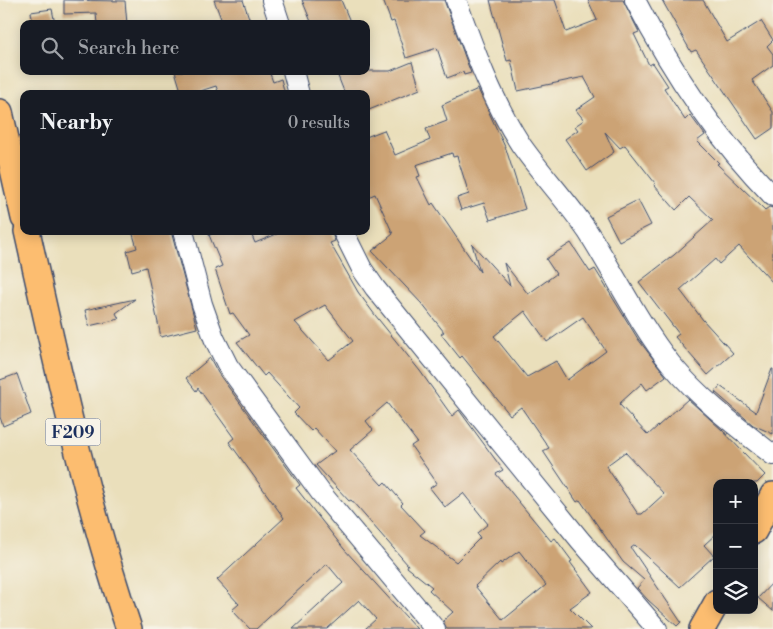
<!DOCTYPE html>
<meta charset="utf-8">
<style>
:root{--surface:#171b24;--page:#20242c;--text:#f1f3f6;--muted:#9ea1a6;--line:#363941}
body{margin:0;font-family:"Libre Bodoni",serif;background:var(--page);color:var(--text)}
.controls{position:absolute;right:15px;bottom:15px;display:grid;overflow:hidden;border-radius:10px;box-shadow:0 2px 12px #0003}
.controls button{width:45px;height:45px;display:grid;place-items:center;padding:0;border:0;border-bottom:1px solid var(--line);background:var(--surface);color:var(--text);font:25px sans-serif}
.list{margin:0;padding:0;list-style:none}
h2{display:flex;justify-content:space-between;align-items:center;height:65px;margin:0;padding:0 20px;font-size:21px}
h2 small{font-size:16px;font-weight:400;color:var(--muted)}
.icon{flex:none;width:28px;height:28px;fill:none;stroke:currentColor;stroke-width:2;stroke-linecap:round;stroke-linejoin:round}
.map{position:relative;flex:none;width:773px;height:629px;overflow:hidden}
.search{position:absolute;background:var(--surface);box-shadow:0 2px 12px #0003;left:20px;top:20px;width:350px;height:55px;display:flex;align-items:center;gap:12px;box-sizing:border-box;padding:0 18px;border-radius:10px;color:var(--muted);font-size:19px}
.panel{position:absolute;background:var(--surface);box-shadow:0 2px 12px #0003;left:20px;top:90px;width:350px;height:145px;border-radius:10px}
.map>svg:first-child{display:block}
.building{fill:#cca375;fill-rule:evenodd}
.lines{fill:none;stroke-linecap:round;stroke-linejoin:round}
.minor-casing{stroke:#3a496c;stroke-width:22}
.major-casing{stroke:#3a496c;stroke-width:28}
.minor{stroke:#fff;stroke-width:20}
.major{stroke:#fcbd6f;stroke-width:25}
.labels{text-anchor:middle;stroke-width:4.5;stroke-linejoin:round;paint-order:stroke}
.shield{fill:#f7f3e8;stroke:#5d6a87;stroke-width:1}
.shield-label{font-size:16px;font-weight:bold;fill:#1b2f5e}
</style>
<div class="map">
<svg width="773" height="629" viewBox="0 0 773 629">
<rect width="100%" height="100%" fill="#f7f3e8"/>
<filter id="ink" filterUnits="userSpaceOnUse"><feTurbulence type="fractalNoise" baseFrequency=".02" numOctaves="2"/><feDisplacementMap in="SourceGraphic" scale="10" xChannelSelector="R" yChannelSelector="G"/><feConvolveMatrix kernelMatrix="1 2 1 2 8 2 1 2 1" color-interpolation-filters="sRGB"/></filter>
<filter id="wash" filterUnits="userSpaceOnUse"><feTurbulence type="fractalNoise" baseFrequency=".0096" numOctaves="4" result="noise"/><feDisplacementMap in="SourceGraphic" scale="20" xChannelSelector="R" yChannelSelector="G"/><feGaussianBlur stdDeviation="1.12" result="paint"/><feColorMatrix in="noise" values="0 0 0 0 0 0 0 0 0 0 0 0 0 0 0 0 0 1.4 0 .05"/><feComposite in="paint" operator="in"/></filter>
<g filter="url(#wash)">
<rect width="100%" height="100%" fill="#eadfbb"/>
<g id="blocks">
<g class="building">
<polygon points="64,0 125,1 127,24 97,24 96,13 64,14"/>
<polygon points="214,0 243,0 251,24 223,24"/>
<polygon points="302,0 341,0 351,24 312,24"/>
<polygon points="383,0 444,0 471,73 464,75 463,72 447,78 437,48 406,58 394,21 391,22"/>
<polygon points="490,0 555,0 566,32 597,20 588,0 623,0 639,32 634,34 649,65 653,63 668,86 664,88 685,120 690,115 705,135 697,141 719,163 717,164 765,210 769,207 773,208 773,283 739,246 719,264 715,259 680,290 703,320 733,353 708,375 675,337 679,334 639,282 674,255 713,220 689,197 676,210 654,185 655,183 625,145 620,148 605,132 614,152 587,171 565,139 578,130 575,126 584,120 576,110 595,97 584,77 518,91 511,60 507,61"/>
<polygon points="662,0 703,0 727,42 761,21 773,40 767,46 773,54 773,65 752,80 773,112 773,128 757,139 696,50 691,52"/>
<polygon points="52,9 55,24 33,24 31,12"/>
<polygon points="412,62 420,89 369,110 366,94 345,94 336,71 390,71"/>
<polygon points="175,71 269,71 273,82 281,79 285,94 219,94 216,86 191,94 182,94"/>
<path d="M478 89 506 149 525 209 490 220 484 203 461 210 457 198 469 194 457 156 453 157 452 153 416 165 420 176 417 177 431 205 433 203 480 272 472 244 510 286 504 263 528 294 556 274 546 259 571 243 590 272 595 269 638 339 666 376 647 390 642 383 619 404 648 435 688 399 722 430 765 475 757 483H717V533L704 545 714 556 680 587 635 545 631 548 681 622 677 626 648 600 637 588 644 580 623 562 580 500 577 502 543 451 549 448 521 407 510 415 462 356 460 358 441 334 444 332 422 304 372 251 393 234 375 194 366 198V137L384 130 395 155 430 140 426 129 447 121 442 105ZM525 311 547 342 583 317 606 351 567 380 556 361 527 377 494 336ZM625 452 664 494 642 514H638L606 466Z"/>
<polygon points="638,200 651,225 619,241 606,216"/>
<polygon points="132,231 171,231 197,328 161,337 146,267 132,271 127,251 137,248"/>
<path d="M219 231H250L255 243 284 231H331L335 241 330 243 358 292 375 315 420 371 452 416 459 410 503 470 496 474 551 541 555 538 572 561 570 562 592 592 570 608 591 629H447L443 621 453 612 429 590 432 587 407 567 408 565 351 500 349 501 316 465 335 451 314 428 311 431 294 413 299 408 267 373 264 376 237 342 249 335 233 313 230 314 215 269 222 266 209 235ZM325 305 353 341 329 360 295 322ZM387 403 417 442 411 446 437 483 430 488 445 507 463 493 488 524 477 533 480 538 456 562 420 535 425 531 401 505 403 503 385 482 382 485 350 450 373 430 366 421ZM519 551 546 585 503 620 475 586 500 562 501 564Z"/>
<polygon points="135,299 116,313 119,319 89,326 85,310"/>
<polygon points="210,358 218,373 300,485 296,488 344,549 417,629 365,629 376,619 359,600 327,629 293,629 343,583 327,564 256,629 250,629 232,610 239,604 217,580 284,518 229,442 234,438 198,388 196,391 186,378"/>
<polygon points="772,369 773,369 773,434 753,425 715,392 720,386 756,412"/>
<polygon points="17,374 31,414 3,426 0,417 0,380"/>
<polygon points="773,582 773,611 758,598"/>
</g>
</g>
</g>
<g filter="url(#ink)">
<use href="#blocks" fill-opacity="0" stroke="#3a496c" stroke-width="1"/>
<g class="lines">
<defs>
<g id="minor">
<polyline points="272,0 280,24"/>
<path d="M456 0C474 50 492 100 521 145 542 175 568 202 588 232 616 276 639 324 671 364 700 399 737 427 773 455"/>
<path d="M635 0C672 72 717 139 773 196"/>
<polyline points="293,71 299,94"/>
<polyline points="183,231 202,304 214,338 228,366 321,493 435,629"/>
<polyline points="343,231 362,269 375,288 580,540 657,629"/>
</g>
<g id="major">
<polyline points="0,112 24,218"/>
<path d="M27 231C57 365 85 499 129 629"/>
<polyline points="754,531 773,495"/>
<polyline points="702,629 717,602"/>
</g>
</defs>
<use href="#minor" class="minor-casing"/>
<use href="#major" class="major-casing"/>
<use href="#minor" class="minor"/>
<use href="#major" class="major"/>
</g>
</g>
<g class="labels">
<rect class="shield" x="45.5" y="418.5" width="55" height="27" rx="4"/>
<g class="shield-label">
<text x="73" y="438">F209</text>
</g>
</g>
</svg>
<div class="controls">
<button>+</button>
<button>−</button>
<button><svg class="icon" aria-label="layers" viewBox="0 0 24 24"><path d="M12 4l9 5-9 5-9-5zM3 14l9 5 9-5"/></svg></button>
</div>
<div class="search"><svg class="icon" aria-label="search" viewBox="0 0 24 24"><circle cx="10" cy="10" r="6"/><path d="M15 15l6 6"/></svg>Search here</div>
<section class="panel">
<h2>Nearby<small>0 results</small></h2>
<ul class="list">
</ul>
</section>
</div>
